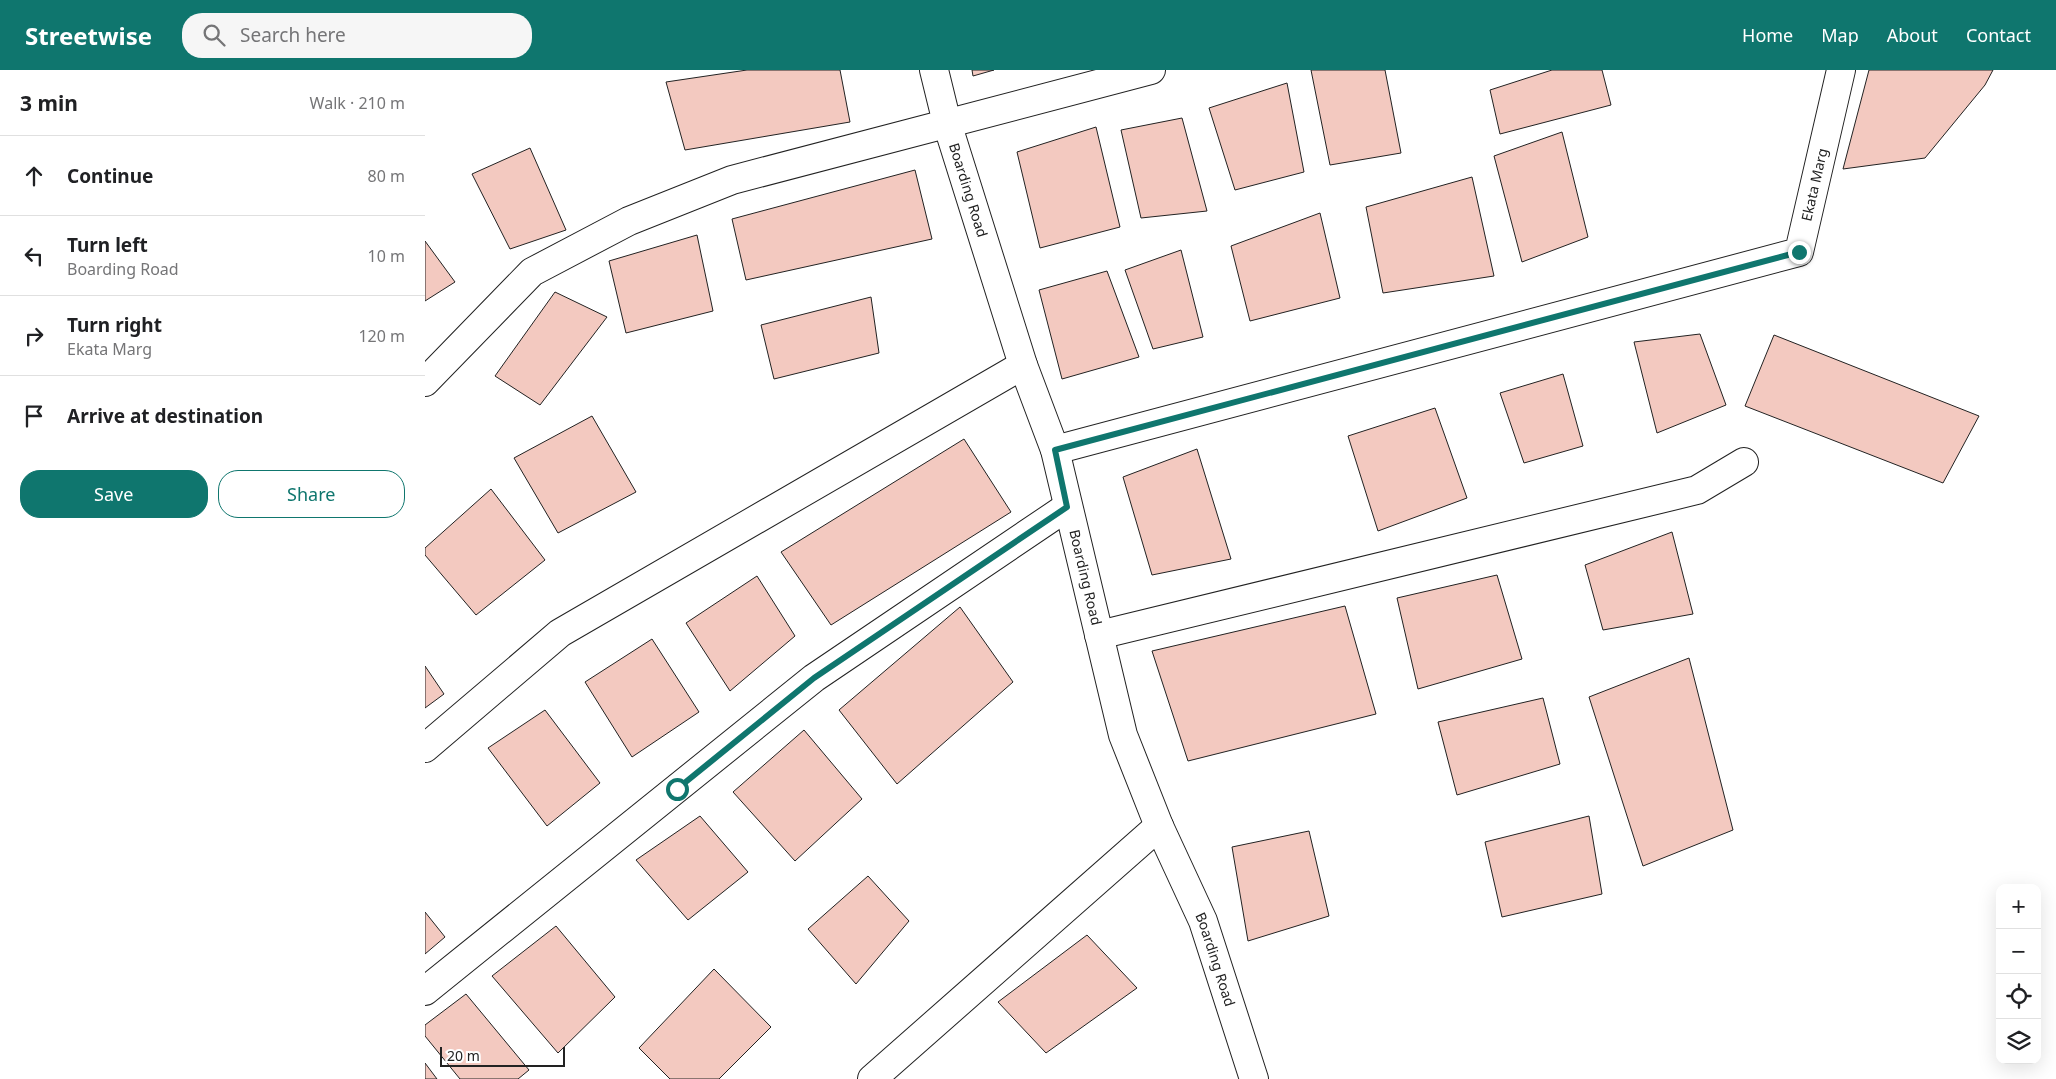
<!DOCTYPE html>
<meta charset="utf-8">
<style>
:root{--surface:#fff;--page:#f6f6f6;--text:#202124;--muted:#757577;--line:#e0e0e0;--accent:#0f766e}
body{margin:0;font-family:"Noto Sans",sans-serif;background:var(--page);color:var(--text)}
.controls{position:absolute;right:15px;bottom:15px;display:grid;overflow:hidden;border-radius:10px;box-shadow:0 5px 20px #0002}
.controls button{width:45px;height:45px;display:grid;place-items:center;padding:0;border:0;border-bottom:1px solid var(--line);background:var(--surface);color:var(--text);font:25px sans-serif}
.scale{position:absolute;left:15px;bottom:12px;width:125px;box-sizing:border-box;padding-left:5px;border:2px solid #222;border-top:0;font-size:14px;line-height:18px;white-space:nowrap;color:#222;-webkit-text-stroke:4px #fff;paint-order:stroke}
.stop{position:absolute;width:15px;height:15px;margin:-11px;border:4px solid #0f766e;border-radius:50%;background:#fff}
.stop.end{background:#0f766e;border-color:#fff;box-shadow:0 1px 5px #0008}
.list{margin:0;padding:0;list-style:none}
h2{display:flex;justify-content:space-between;align-items:center;height:65px;margin:0;padding:0 20px;font-size:21px}
h2 small{font-size:16px;font-weight:400;color:var(--muted)}
.list li{display:grid;grid-template-columns:32px 1fr auto;gap:15px;align-items:center;box-sizing:border-box;height:80px;padding:0 20px;border-top:1px solid var(--line)}
.list b{display:block;font-size:19px;white-space:nowrap}
.list p{margin:0;font-size:16px;white-space:nowrap;color:var(--muted)}
.list em{font-size:16px;font-style:normal;color:var(--muted)}
.actions{display:flex;gap:10px;padding:15px 20px}
.actions a{flex:1;padding:11px 0;border:1px solid var(--accent);border-radius:20px;text-align:center;font-size:18px;color:var(--accent)}
.actions .main{background:var(--accent);color:#fff}
.icon{flex:none;width:28px;height:28px;fill:none;stroke:currentColor;stroke-width:2;stroke-linecap:round;stroke-linejoin:round}
.map{position:relative;flex:none;width:1631px;height:1009px;overflow:hidden}
header{display:flex;align-items:center;gap:30px;box-sizing:border-box;height:70px;padding:0 25px;background:var(--accent);color:#fff}
header strong{font-size:24px}
nav{display:flex;gap:28px;margin-inline-start:auto;font-size:18px}
.search{width:350px;height:45px;background:var(--page);display:flex;align-items:center;gap:12px;box-sizing:border-box;padding:0 18px;border-radius:20px;color:var(--muted);font-size:19px}
main{display:flex}
aside{flex:1;background:var(--surface)}
.map>svg:first-child{display:block}
.building{fill:#f3c9c0;stroke:#222}
.lines{fill:none;stroke-linecap:round;stroke-linejoin:round}
.minor-casing{stroke:#222;stroke-width:30}
.minor{stroke:#fff;stroke-width:28}
.route{stroke:#0f766e;stroke-width:6}
.labels{text-anchor:middle;stroke-width:4;stroke-linejoin:round;paint-order:stroke}
.street-label{font-size:14px;fill:#222;stroke:#fff}
</style>
<header>
<strong>Streetwise</strong>
<div class="search"><svg class="icon" aria-label="search" viewBox="0 0 24 24"><circle cx="10" cy="10" r="6"/><path d="M15 15l6 6"/></svg>Search here</div>
<nav><a>Home</a><a>Map</a><a>About</a><a>Contact</a></nav>
</header>
<main>
<aside>
<h2>3 min<small>Walk · 210 m</small></h2>
<ul class="list">
<li><svg class="icon" aria-label="ahead" viewBox="0 0 24 24"><path d="M12 20V5M6 11l6-6 6 6"/></svg><div><b>Continue</b></div><em>80 m</em></li>
<li><svg class="icon" aria-label="left" viewBox="0 0 24 24"><path d="M17 20v-9H6M10 6l-5 5 5 5"/></svg><div><b>Turn left</b><p>Boarding Road</p></div><em>10 m</em></li>
<li><svg class="icon" aria-label="right" viewBox="0 0 24 24"><path d="M7 20v-9h11M14 6l5 5-5 5"/></svg><div><b>Turn right</b><p>Ekata Marg</p></div><em>120 m</em></li>
<li><svg class="icon" aria-label="arrive" viewBox="0 0 24 24"><path d="M6 21V4h12l-3 4 3 4H6"/></svg><div><b>Arrive at destination</b></div></li>
</ul>
<div class="actions"><a class="main">Save</a><a>Share</a></div>
</aside>
<div class="map">
<svg width="1631" height="1009" viewBox="0 0 1631 1009">
<rect width="100%" height="100%" fill="#fff"/>
<g class="building">
<polygon points="322,0 415,0 425,52 260,80 241,12"/>
<polygon points="547,0 569,0 548,6"/>
<polygon points="886,0 960,0 976,83 905,95"/>
<polygon points="1127,0 1177,0 1186,35 1075,64 1065,20"/>
<polygon points="1444,0 1568,0 1560,15 1500,88 1418,99"/>
<polygon points="862,13 879,102 810,120 784,38"/>
<polygon points="757,48 782,141 716,148 696,60"/>
<polygon points="671,57 695,157 615,178 592,82"/>
<polygon points="1137,62 1163,167 1097,192 1069,86"/>
<polygon points="105,78 141,160 85,179 47,104"/>
<polygon points="490,100 507,169 321,210 307,149"/>
<polygon points="1047,107 1069,206 958,223 941,137"/>
<polygon points="895,143 915,228 825,251 806,176"/>
<polygon points="272,165 288,241 201,263 184,191"/>
<polygon points="0,171 30,212 0,231"/>
<polygon points="756,180 778,267 728,279 700,200"/>
<polygon points="682,201 714,287 637,309 614,220"/>
<polygon points="130,222 182,247 115,335 70,306"/>
<polygon points="446,227 454,283 349,309 336,255"/>
<polygon points="1275,264 1301,335 1232,363 1209,272"/>
<polygon points="1349,265 1554,346 1518,413 1320,336"/>
<polygon points="1138,304 1158,376 1099,393 1075,323"/>
<polygon points="1010,338 1042,428 953,461 923,366"/>
<polygon points="167,346 211,422 133,463 89,388"/>
<polygon points="539,369 586,442 406,555 356,482"/>
<polygon points="772,379 806,489 727,505 698,407"/>
<polygon points="66,419 120,490 51,545 0,485 0,478"/>
<polygon points="1247,462 1268,544 1178,560 1160,495"/>
<polygon points="1072,505 1097,589 993,619 972,528"/>
<polygon points="332,506 370,566 305,621 261,553"/>
<polygon points="920,536 951,644 763,691 727,581"/>
<polygon points="535,537 588,612 472,714 414,640"/>
<polygon points="227,569 274,642 207,687 160,612"/>
<polygon points="1264,588 1308,760 1218,796 1164,627"/>
<polygon points="0,596 19,624 0,638"/>
<polygon points="1118,628 1135,694 1032,725 1013,652"/>
<polygon points="120,640 175,713 122,756 63,678"/>
<polygon points="379,660 437,729 370,791 308,722"/>
<polygon points="275,746 323,802 263,850 211,790"/>
<polygon points="1164,746 1177,824 1077,847 1060,772"/>
<polygon points="884,761 904,846 823,871 807,777"/>
<polygon points="443,806 484,851 431,914 383,859"/>
<polygon points="0,842 20,867 0,884"/>
<polygon points="131,856 190,927 133,983 67,906"/>
<polygon points="662,865 712,918 621,983 573,932"/>
<polygon points="289,899 346,957 294,1009 245,1009 214,978"/>
<polygon points="41,924 104,1000 93,1009 35,1009 0,966 0,955"/>
<polygon points="0,993 12,1009 0,1009"/>
</g>
<g class="lines">
<defs>
<g id="minor">
<path id="s1" d="M509 0 522 53 598 295 630 380 698 665 734 756 778 851 829 1009"/>
<polyline points="0,312 107,202 204,151 307,110 726,0"/>
<path id="s2" d="M630 380 1374 182 1416 0"/>
<polyline points="674,565 1272,420 1319,392"/>
<polyline points="0,678 135,563 598,295"/>
<polyline points="0,921 389,608 642,437"/>
<polyline points="447,1009 734,756"/>
</g>
</defs>
<use href="#minor" class="minor-casing"/>
<use href="#minor" class="minor"/>
</g>
<g class="lines">
<polyline class="route" points="252,719 389,608 642,437 630,380 1374,182"/>
</g>
<g class="labels">
<g class="street-label">
<text dy="5" stroke="none"><textPath href="#s2" startOffset="839">Ekata Marg</textPath></text>
<text dy="5" stroke="none"><textPath href="#s1" startOffset="125">Boarding Road</textPath></text>
<text dy="5" stroke="none"><textPath href="#s1" startOffset="530">Boarding Road</textPath></text>
<text dy="5" stroke="none"><textPath href="#s1" startOffset="935">Boarding Road</textPath></text>
</g>
</g>
</svg>
<div class="controls">
<button>+</button>
<button>−</button>
<button><svg class="icon" aria-label="locate" viewBox="0 0 24 24"><circle cx="12" cy="12" r="6"/><path d="M12 2v4M12 18v4M2 12h4M18 12h4"/></svg></button>
<button><svg class="icon" aria-label="layers" viewBox="0 0 24 24"><path d="M12 4l9 5-9 5-9-5zM3 14l9 5 9-5"/></svg></button>
</div>
<div class="scale">20 m</div>
<div class="stop" style="left:252px;top:719px"></div>
<div class="stop end" style="left:1374px;top:182px"></div>
</div>
</main>
